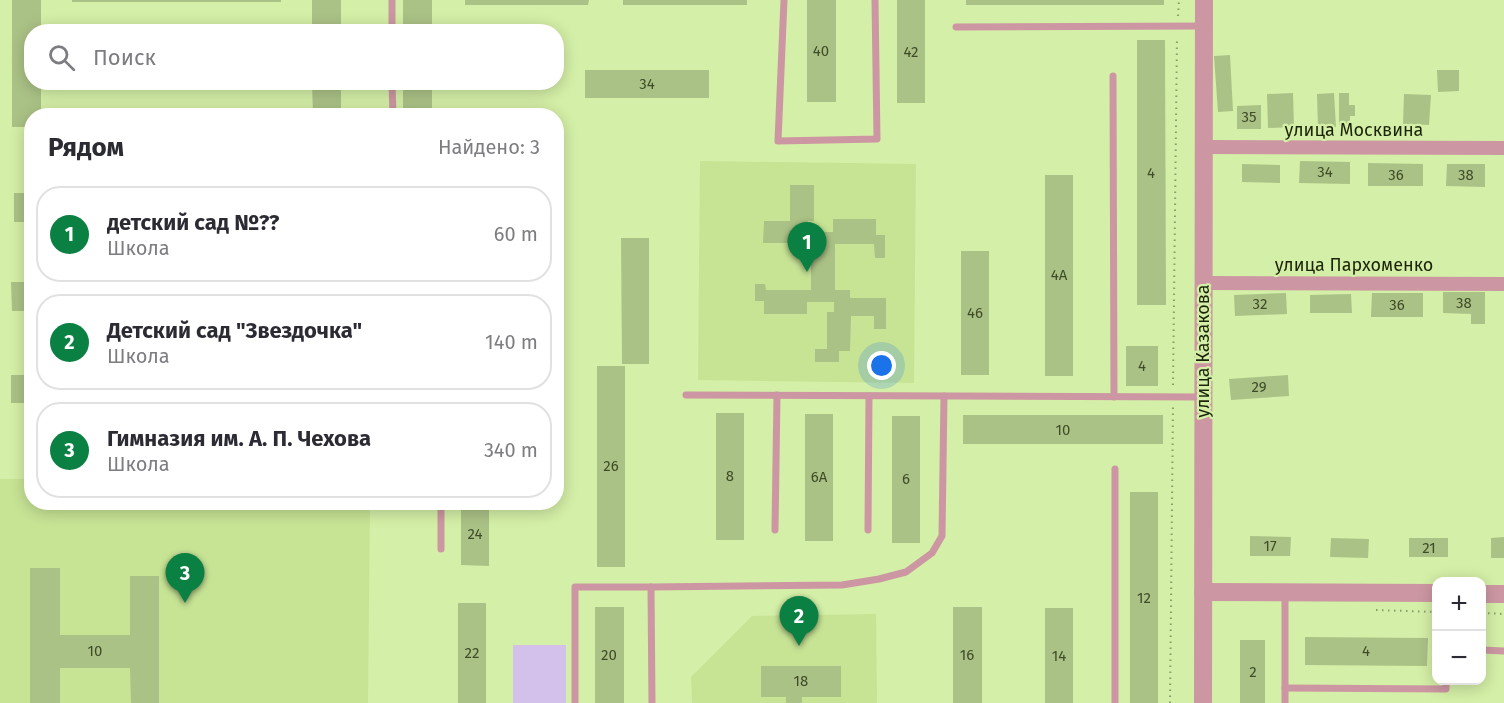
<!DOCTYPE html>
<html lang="ru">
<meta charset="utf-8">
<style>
:root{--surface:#fff;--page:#f7f7f7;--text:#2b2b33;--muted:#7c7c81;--line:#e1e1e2;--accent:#0b8043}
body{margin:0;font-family:"Fira Sans",sans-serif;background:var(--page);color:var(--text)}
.controls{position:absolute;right:18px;bottom:18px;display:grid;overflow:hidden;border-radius:12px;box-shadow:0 3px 15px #0003}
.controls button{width:54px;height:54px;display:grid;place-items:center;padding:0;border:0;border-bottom:2px solid var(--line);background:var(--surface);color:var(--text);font:30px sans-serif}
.you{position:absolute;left:882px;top:366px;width:21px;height:21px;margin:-15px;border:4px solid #fff;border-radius:50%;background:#1a73e8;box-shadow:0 0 0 9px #1a73e833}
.badge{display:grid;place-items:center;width:39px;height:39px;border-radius:50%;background:var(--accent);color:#fff;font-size:20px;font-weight:700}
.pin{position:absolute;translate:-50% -50px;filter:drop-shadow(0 2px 3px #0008)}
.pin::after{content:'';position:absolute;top:32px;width:21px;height:18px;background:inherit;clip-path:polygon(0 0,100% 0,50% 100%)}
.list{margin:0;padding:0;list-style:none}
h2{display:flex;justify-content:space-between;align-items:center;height:78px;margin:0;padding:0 24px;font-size:26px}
h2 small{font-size:20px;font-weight:400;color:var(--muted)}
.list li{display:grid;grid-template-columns:39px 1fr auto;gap:18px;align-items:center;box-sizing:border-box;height:96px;margin:0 12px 12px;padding:0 12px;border:2px solid var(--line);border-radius:24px}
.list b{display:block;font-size:22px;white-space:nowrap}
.list p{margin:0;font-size:20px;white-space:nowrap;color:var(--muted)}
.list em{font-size:20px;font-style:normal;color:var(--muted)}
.icon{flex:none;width:33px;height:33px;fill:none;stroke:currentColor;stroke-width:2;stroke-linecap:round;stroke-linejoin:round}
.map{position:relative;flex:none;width:1504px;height:703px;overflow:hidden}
.search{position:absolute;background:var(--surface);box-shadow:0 3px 15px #0003;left:24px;top:24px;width:540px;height:66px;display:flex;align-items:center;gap:15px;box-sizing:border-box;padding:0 21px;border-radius:24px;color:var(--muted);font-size:22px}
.panel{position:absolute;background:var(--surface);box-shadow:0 3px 15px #0003;left:24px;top:108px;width:540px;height:402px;border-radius:24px}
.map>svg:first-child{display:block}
.built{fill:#c7e495}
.green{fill:#d3c0eb}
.building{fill:#abc286}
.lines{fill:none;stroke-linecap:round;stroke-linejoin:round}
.path{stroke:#8a9d67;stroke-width:2;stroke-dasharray:1.5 4.5;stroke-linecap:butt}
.service{stroke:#cc97a2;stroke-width:7}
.minor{stroke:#cc97a2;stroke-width:14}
.tertiary{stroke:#cc97a2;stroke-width:18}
.labels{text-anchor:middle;stroke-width:4.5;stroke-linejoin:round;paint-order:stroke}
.number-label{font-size:15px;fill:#3f4c27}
.street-label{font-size:18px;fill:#1b2407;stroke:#d4efa7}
</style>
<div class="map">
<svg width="1504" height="703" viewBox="0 0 1504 703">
<rect width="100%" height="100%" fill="#d4efa7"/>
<g class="built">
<polygon points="700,161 916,164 914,383 698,380"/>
<polygon points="0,479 31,479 32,502 370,503 368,703 0,703"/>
<polygon points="876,614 877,703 692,703 691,677 752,616"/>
</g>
<rect class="green" x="513" y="645" width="53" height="58"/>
<g class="building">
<polygon points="12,0 41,0 41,32 32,32 32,82 41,82 41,116 32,116 32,127 12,127"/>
<rect x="72" y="0" width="209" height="2"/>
<rect x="312" y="0" width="29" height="32"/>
<rect x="403" y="0" width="29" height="32"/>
<polygon points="465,0 589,0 588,5 465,5"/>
<rect x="623" y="0" width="124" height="5"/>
<rect x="807" y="0" width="29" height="102"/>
<rect x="897" y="0" width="28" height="103"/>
<rect x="966" y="0" width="198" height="5"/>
<polygon points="1137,40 1165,40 1166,305 1137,305"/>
<polygon points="1230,55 1233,111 1218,112 1214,56"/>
<rect x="585" y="70" width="124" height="28"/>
<polygon points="1437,70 1459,70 1459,91 1438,92"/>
<polygon points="312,82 341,82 341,116 313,116"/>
<rect x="403" y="82" width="29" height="34"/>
<polygon points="1293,93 1294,127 1268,128 1267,94"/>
<polygon points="1334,93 1336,127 1318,128 1317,94"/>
<polygon points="1339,93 1349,93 1349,105 1355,105 1355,116 1350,116 1350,129 1339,129"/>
<polygon points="1404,94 1431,95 1429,125 1403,124"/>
<polygon points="1261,105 1261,129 1237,129 1237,106"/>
<polygon points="1300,161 1350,162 1350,184 1299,183"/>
<polygon points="1368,163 1423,164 1423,186 1368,186"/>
<polygon points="1242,164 1280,165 1280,183 1242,182"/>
<polygon points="1447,164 1485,164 1485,187 1446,186"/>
<rect x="1045" y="175" width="28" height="201"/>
<polygon points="790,185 814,185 814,221 808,221 808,232 833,232 833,219 876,219 876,235 885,235 885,258 875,258 874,244 835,244 835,290 850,290 850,298 886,298 886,329 874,329 874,316 851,316 850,351 839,351 839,362 815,362 815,349 827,349 827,312 834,312 834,302 807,302 807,314 764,314 764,301 755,301 755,284 765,284 766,290 811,290 811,243 763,243 764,221 790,221"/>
<rect x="14" y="193" width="18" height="29"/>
<polygon points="621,238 649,238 649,364 622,364"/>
<rect x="961" y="251" width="28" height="124"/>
<polygon points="11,282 32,282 32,311 12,311"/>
<polygon points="1443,292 1485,292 1485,324 1471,324 1471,314 1443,313"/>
<polygon points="1286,293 1287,314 1235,316 1234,295"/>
<polygon points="1372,293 1423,293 1423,317 1371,317"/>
<polygon points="1351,294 1352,313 1310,313 1310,295"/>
<rect x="1126" y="346" width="32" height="40"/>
<rect x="597" y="366" width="28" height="201"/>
<rect x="11" y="375" width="21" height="28"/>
<polygon points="1288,375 1289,396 1231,400 1229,379"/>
<rect x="716" y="413" width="28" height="127"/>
<rect x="805" y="414" width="28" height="127"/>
<rect x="963" y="415" width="200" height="29"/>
<rect x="892" y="416" width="28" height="127"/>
<rect x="1130" y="492" width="28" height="211"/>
<polygon points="461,502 489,502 489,566 461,565"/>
<polygon points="1250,536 1291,537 1290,556 1250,556"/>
<polygon points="1504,537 1504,558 1491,558 1491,538"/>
<polygon points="1331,538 1369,539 1368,558 1330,557"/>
<rect x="1409" y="538" width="39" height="19"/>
<polygon points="30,568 60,568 60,635 130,635 130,576 159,576 159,703 131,703 130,668 60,668 60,703 30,703"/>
<rect x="458" y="603" width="28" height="100"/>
<rect x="595" y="607" width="29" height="96"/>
<rect x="953" y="607" width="29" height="96"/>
<rect x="1045" y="608" width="28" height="95"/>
<polygon points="1305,637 1428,638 1427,666 1305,665"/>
<rect x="1240" y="640" width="25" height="63"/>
<polygon points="761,666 841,666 841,697 802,697 802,703 786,703 786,697 761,697"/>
</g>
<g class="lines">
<g class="path">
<polyline points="1178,16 1179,0"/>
<polyline points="1173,385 1177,37"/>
<polyline points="1376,610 1436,612"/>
<polyline points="1482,613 1504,614"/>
<polyline points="1170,703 1173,406"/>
</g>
<g class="service">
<polyline points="392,0 392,32"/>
<polyline points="784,0 778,141 877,139 875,0"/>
<polyline points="956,27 1204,26"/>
<polyline points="1113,76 1114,397"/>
<polyline points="392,82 393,116"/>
<polyline points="686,395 1203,397"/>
<polyline points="441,502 441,549"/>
<polyline points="775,530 777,395"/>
<polyline points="868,530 869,396"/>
<polyline points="1482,650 1504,651"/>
<polyline points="1285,688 1446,689 1446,680"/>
<polyline points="575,703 575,587 651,587"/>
<polyline points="652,703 651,587 842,585 879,579 906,572 932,553 942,536 944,396"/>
<polyline points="1115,703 1115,469"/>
<polyline points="1285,703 1285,595"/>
</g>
<g class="minor">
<polyline points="1204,147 1504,148"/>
<polyline points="1203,283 1504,284"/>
</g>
<g class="tertiary">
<polyline points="1203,592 1436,593"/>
<polyline points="1482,594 1504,594"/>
<polyline points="1203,703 1204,0"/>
</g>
</g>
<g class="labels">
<g class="number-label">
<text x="821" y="56">40</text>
<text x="911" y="57">42</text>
<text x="647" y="89">34</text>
<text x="1249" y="122">35</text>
<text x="1325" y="177">34</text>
<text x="1151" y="178">4</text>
<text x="1396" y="180">36</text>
<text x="1466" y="180">38</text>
<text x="1059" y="280">4А</text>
<text x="1464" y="308">38</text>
<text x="1260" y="309">32</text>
<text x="1397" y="310">36</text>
<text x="975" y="318">46</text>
<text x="1142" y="371">4</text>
<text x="1259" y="392">29</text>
<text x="1063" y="435">10</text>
<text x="611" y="471">26</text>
<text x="730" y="481">8</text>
<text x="819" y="482">6А</text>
<text x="906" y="484">6</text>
<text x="475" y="539">24</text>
<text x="1270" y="551">17</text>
<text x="1429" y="553">21</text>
<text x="1144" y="603">12</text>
<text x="95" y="656">10</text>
<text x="1366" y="656">4</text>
<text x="472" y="658">22</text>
<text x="609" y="660">20</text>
<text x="967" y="660">16</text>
<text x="1059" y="661">14</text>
<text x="1253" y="677">2</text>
<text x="801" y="686">18</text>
</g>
<g class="street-label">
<text x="1354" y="136">улица Москвина</text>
<text x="1354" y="271">улица Пархоменко</text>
<text transform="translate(1203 351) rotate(-90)" y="6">улица Казакова</text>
</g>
</g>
</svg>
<div class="controls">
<button>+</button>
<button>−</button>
</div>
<div class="you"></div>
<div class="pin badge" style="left:807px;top:272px">1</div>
<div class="pin badge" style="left:799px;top:646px">2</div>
<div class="pin badge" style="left:185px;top:603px">3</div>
<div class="search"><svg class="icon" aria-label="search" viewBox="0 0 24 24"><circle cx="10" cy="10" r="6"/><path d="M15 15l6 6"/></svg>Поиск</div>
<section class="panel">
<h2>Рядом<small>Найдено: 3</small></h2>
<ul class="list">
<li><span class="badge">1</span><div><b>детский сад №??</b><p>Школа</p></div><em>60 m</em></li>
<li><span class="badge">2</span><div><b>Детский сад &quot;Звездочка&quot;</b><p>Школа</p></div><em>140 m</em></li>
<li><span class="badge">3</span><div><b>Гимназия им. А. П. Чехова</b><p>Школа</p></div><em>340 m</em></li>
</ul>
</section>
</div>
